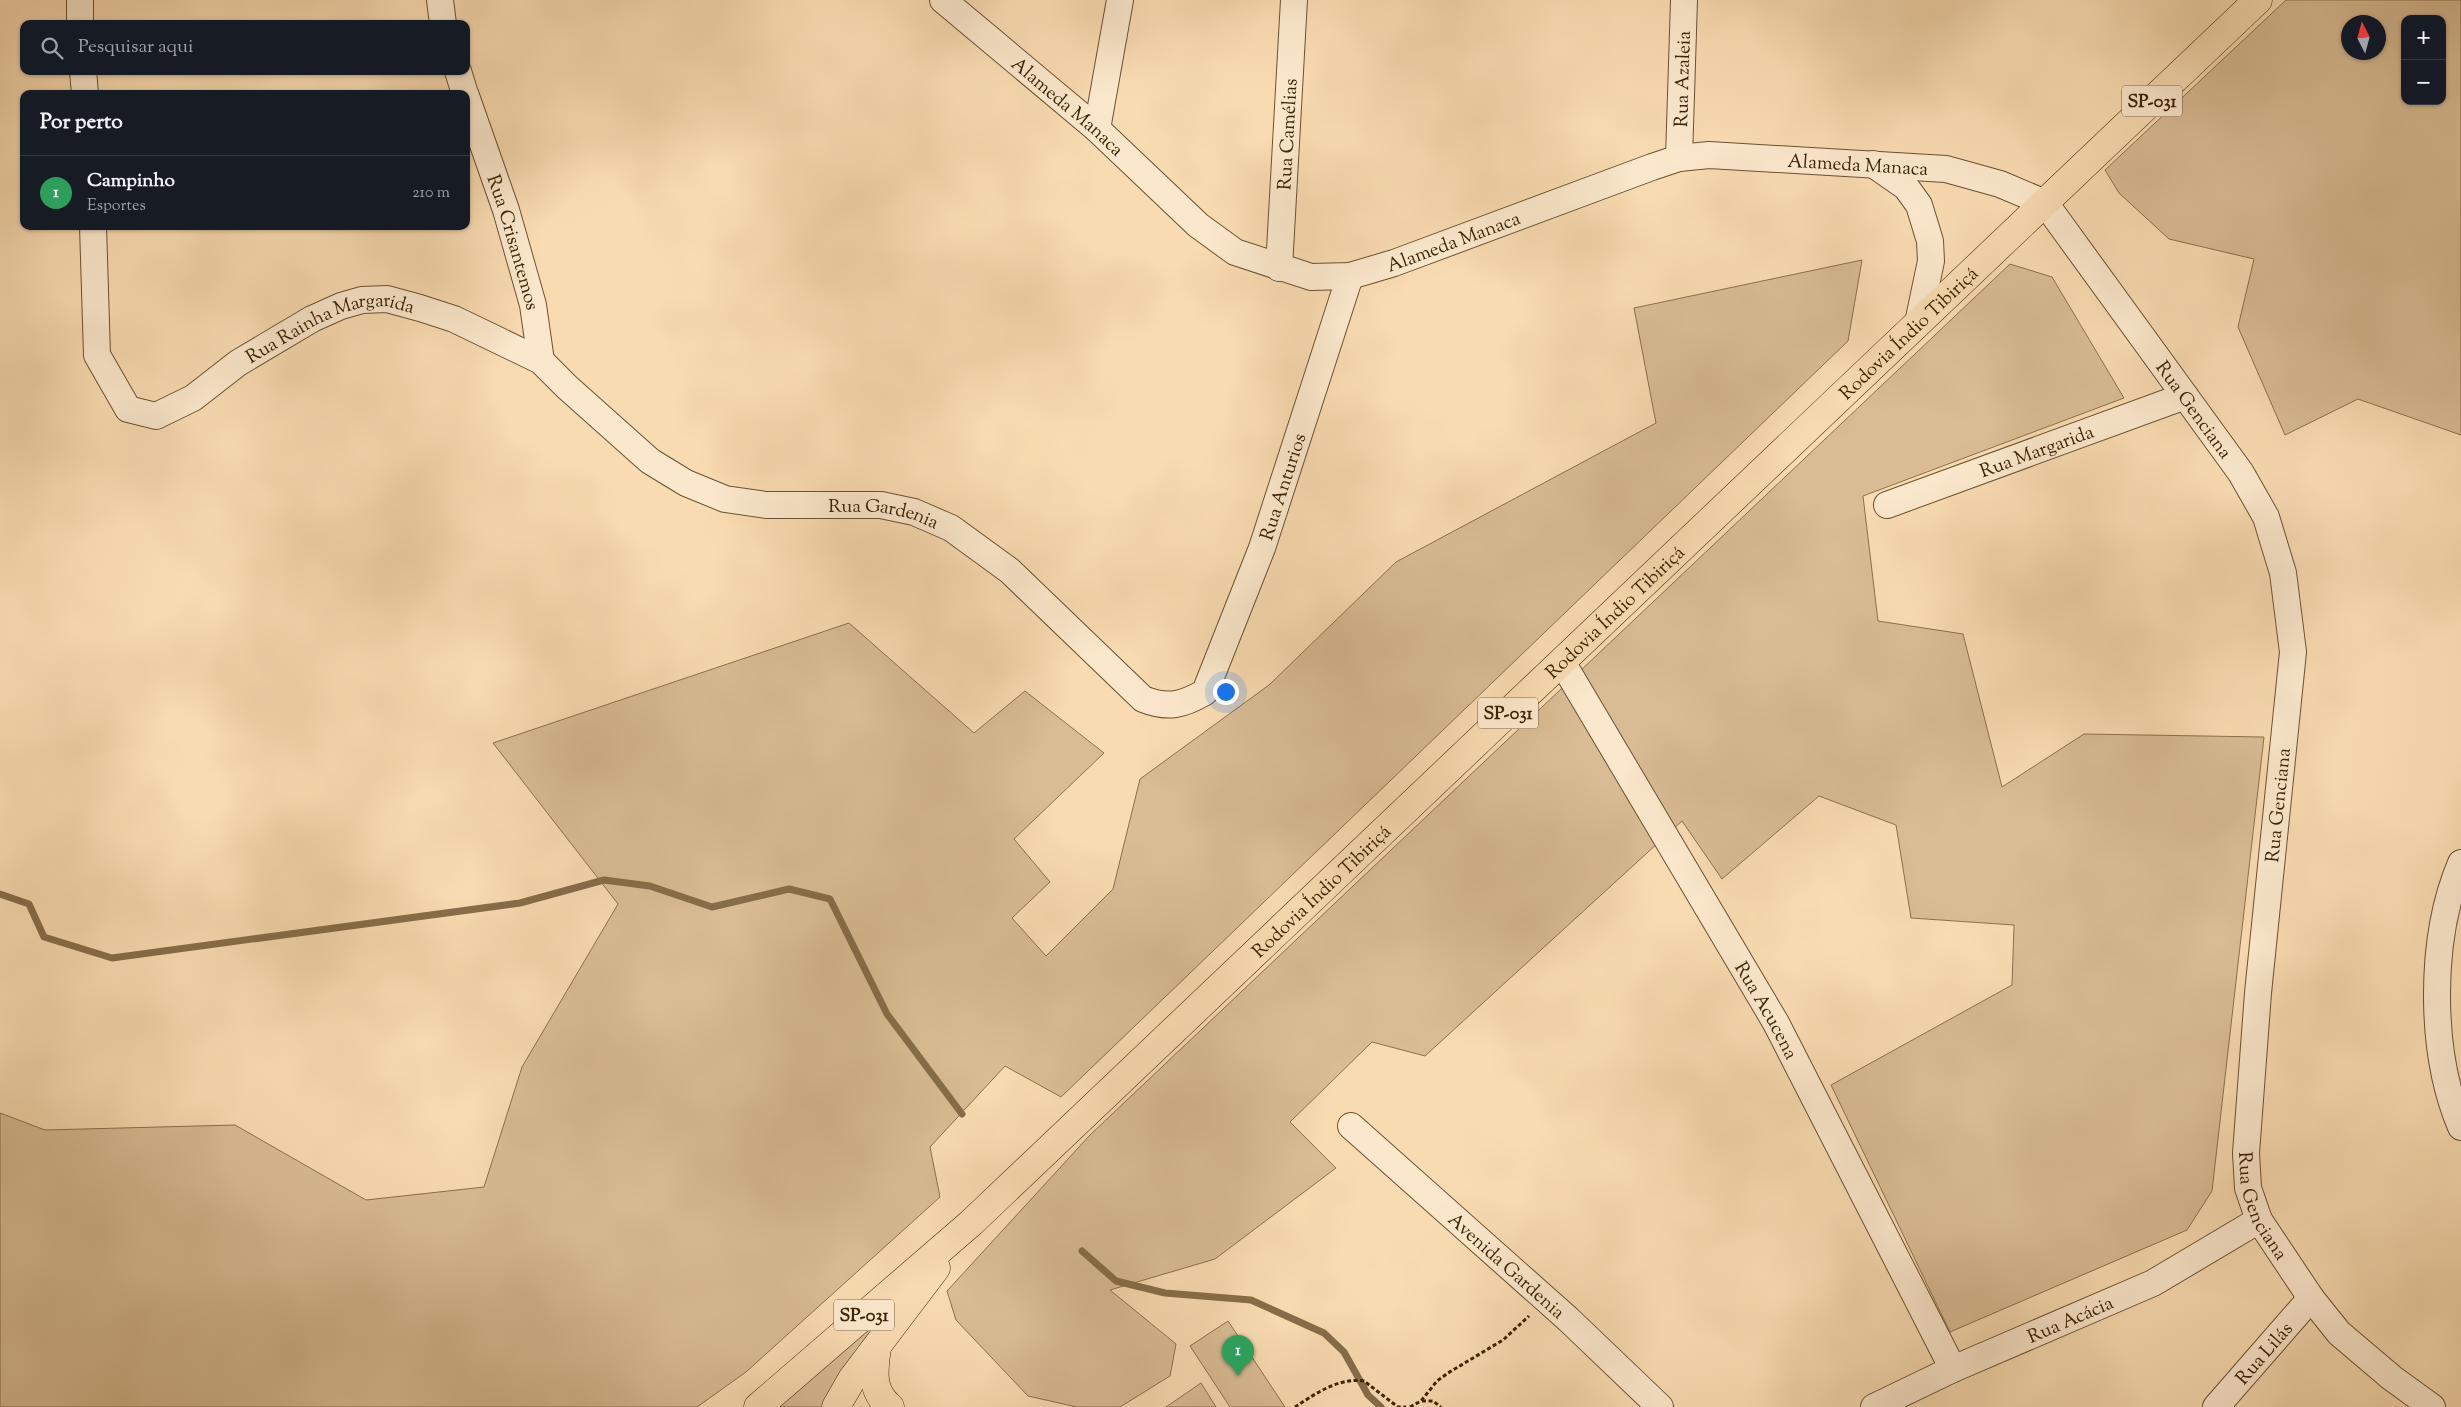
<!DOCTYPE html>
<html lang="pt">
<meta charset="utf-8">
<style>
:root{--surface:#171b24;--page:#20242c;--text:#f1f3f6;--muted:#9ea1a6;--line:#363941;--accent:#0f766e}
body{margin:0;font-family:"Sorts Mill Goudy",serif;background:var(--page);color:var(--text)}
.controls{position:absolute;right:15px;top:15px;display:grid;overflow:hidden;border-radius:10px;box-shadow:0 1px 4px #0004}
.controls button{width:45px;height:45px;display:grid;place-items:center;padding:0;border:0;border-bottom:1px solid var(--line);background:var(--surface);color:var(--text);font:25px sans-serif}
.compass{position:absolute;left:2341px;top:15px;width:45px;height:45px;border-radius:50%;background:var(--surface);box-shadow:0 1px 4px #0004;rotate:354deg}
.you{position:absolute;left:1225px;top:691px;width:18px;height:18px;margin:-12px;border:4px solid #fff;border-radius:50%;background:#1a73e8;box-shadow:0 0 0 8px #1a73e833}
.badge{display:grid;place-items:center;width:32px;height:32px;border-radius:50%;background:var(--accent);color:#fff;font-size:16px;font-weight:700}
.pin{position:absolute;translate:-50% -41px;filter:drop-shadow(0 1px 2px #0008)}
.pin::after{content:'';position:absolute;top:26px;width:18px;height:15px;background:inherit;clip-path:polygon(0 0,100% 0,50% 100%)}
.list{margin:0;padding:0;list-style:none}
h2{display:flex;justify-content:space-between;align-items:center;height:65px;margin:0;padding:0 20px;font-size:21px}
h2 small{font-size:16px;font-weight:400;color:var(--muted)}
.list li{display:grid;grid-template-columns:32px 1fr auto;gap:15px;align-items:center;box-sizing:border-box;height:75px;padding:0 20px;border-top:1px solid var(--line)}
.list b{display:block;font-size:19px;white-space:nowrap}
.list p{margin:0;font-size:16px;white-space:nowrap;color:var(--muted)}
.list em{font-size:16px;font-style:normal;color:var(--muted)}
.icon{flex:none;width:28px;height:28px;fill:none;stroke:currentColor;stroke-width:2;stroke-linecap:round;stroke-linejoin:round}
.map{position:relative;flex:none;width:2461px;height:1407px;overflow:hidden}
.search{position:absolute;background:var(--surface);box-shadow:0 1px 4px #0004;left:20px;top:20px;width:450px;height:55px;display:flex;align-items:center;gap:12px;box-sizing:border-box;padding:0 18px;border-radius:10px;color:var(--muted);font-size:19px}
.panel{position:absolute;background:var(--surface);box-shadow:0 1px 4px #0004;left:20px;top:90px;width:450px;height:140px;border-radius:10px}
.map>svg:first-child{display:block}
.green{fill:#d9bc94;stroke:#8a704c;fill-rule:evenodd}
.lines{fill:none;stroke-linecap:round;stroke-linejoin:round}
.stream{stroke:#866d49;stroke-width:7}
.minor-casing{stroke:#6a5230;stroke-width:28}
.trunk-casing{stroke:#3b2405;stroke-width:29}
.path{stroke:#3b2405;stroke-width:3;stroke-dasharray:4 2.5;stroke-linecap:butt}
.minor{stroke:#fbe8cc;stroke-width:26}
.trunk{stroke:#f9dbb1;stroke-width:28}
.labels{text-anchor:middle;stroke-width:4.5;stroke-linejoin:round;paint-order:stroke}
.shield{fill:#fbe8cc;stroke:#755f41;stroke-width:1}
.shield-label{font-size:18px;font-weight:bold;fill:#3b2405}
.street-label{font-size:19px;fill:#3b2405;stroke:#fbe8cc}
</style>
<div class="map">
<svg width="2461" height="1407" viewBox="0 0 2461 1407">
<rect width="100%" height="100%" fill="#f9dbb1"/>
<filter id="stains"><feTurbulence type="fractalNoise" baseFrequency=".004" numOctaves="4"/><feColorMatrix values="0 0 0 0 .2 0 0 0 0 .09 0 0 0 0 .02 0 0 0 .5 -.17"/></filter>
<radialGradient id="worn" r=".72"><stop offset=".6" stop-color="#630" stop-opacity="0"/><stop offset="1" stop-color="#630" stop-opacity=".3"/></radialGradient>
<g class="green">
<path d="M2286 0H2461V435L2358 399 2285 435 2238 327 2254 259 2169 239 2119 193 2105 170ZM2405 19H2442V101H2405ZM2378 22V52H2348V22Z"/>
<polygon points="1862,260 1848,341 1061,1097 1005,1066 930,1147 940,1197 746,1372 697,1407 0,1407 0,1113 45,1130 235,1125 366,1200 484,1187 522,1067 618,904 493,743 849,623 974,733 1025,691 1104,753 1014,839 1050,882 1012,918 1046,956 1113,889 1140,779 1269,685 1396,562 1656,423 1634,308"/>
<polygon points="2010,264 2052,277 2124,398 1863,496 1878,621 1963,634 2002,787 2084,734 2264,737 2212,1191 2187,1230 1950,1332 1831,1085 2012,985 2014,925 1911,918 1896,825 1819,796 1722,879 1682,821 1425,1056 1372,1042 1290,1122 1336,1168 1215,1259 1110,1290 1176,1344 1170,1376 1120,1407 1077,1407 1028,1396 956,1320 947,1291 1090,1135"/>
<polygon points="913,1279 824,1407 772,1407"/>
<polygon points="1228,1321 1285,1407 1230,1407 1190,1346"/>
<polygon points="1201,1383 1216,1407 1166,1407"/>
</g>
<g class="lines">
<g class="stream">
<polyline points="0,894 29,904 44,937 112,958 520,903 604,880 650,886 712,907 789,889 830,899 887,1014 962,1114"/>
<polyline points="1082,1251 1116,1281 1165,1293 1251,1300 1324,1333 1344,1352 1368,1395 1381,1407"/>
</g>
<defs>
<g id="minor">
<polyline points="80,0 80,24"/>
<polyline points="440,0 443,24"/>
<path id="s1" d="M943 0 1097 129 1198 225 1235 252 1311 277 1350 276 1394 263 1652 167 1679 158 1709 155 1946 169 2000 184 2045 203 2241 473 2266 517 2283 573 2293 652 2258 993 2246 1153 2248 1188 2259 1220 2311 1298 2339 1333 2392 1378 2432 1407"/>
<polyline points="83,71 85,94"/>
<polyline points="458,71 465,94"/>
<path id="s2" d="M466 96 506 210 533 305 541 361"/>
<polyline points="1097,129 1120,0"/>
<path id="s3" d="M1679 158 1684 0"/>
<polyline points="1873,164 1906,187 1919,205 1930,241 1931,261 1918,323"/>
<path id="s4" d="M93 226 97 355 128 409 156 416 193 398 238 363 312 319 341 306 362 300 387 299 420 308 454 319 541 361 567 387 650 461 686 483 725 499 766 505H881L914 512 951 528 1010 571 1143 699C1168 709 1183 705 1205 692L1262 548 1350 276"/>
<path id="s5" d="M1279 268 1294 0"/>
<path id="s6" d="M1887 505 2185 396"/>
<path id="s7" d="M1562 662 1776 1023 1953 1369"/>
<path d="M2461 863C2429 938 2429 1052 2461 1127"/>
<path id="s8" d="M1351 1126 1568 1319 1660 1407"/>
<path id="s9" d="M1874 1407 1953 1369 2153 1283 2259 1220"/>
<path id="s10" d="M2216 1407 2311 1298"/>
</g>
<g id="trunk">
<path d="M877 1347C874 1370 870 1390 890 1407"/>
<path id="s11" d="M758 1407 971 1223 2258 0"/>
<polyline points="836,1407 852,1379 936,1268"/>
</g>
</defs>
<use href="#minor" class="minor-casing"/>
<use href="#trunk" class="trunk-casing"/>
<g class="path">
<polyline points="1422,1401 1433,1401 1441,1407"/>
<path d="M1295 1407C1315 1394 1339 1377 1364 1381L1398 1407H1406"/>
<polyline points="1410,1407 1421,1401 1437,1381 1448,1373 1503,1340 1529,1316"/>
</g>
<use href="#minor" class="minor"/>
<use href="#trunk" class="trunk"/>
</g>
<g class="labels">
<g class="shield">
<rect x="2122" y="85.5" width="60" height="31" rx="4"/>
<rect x="1478" y="697.5" width="60" height="31" rx="4"/>
<rect x="834" y="1299.5" width="60" height="31" rx="4"/>
</g>
<g class="shield-label">
<text x="2152" y="107">SP-031</text>
<text x="1508" y="719">SP-031</text>
<text x="864" y="1321">SP-031</text>
</g>
<g class="street-label">
<text dy="7" stroke="none"><textPath href="#s3" startOffset="79">Rua Azaleia</textPath></text>
<text dy="7" stroke="none"><textPath href="#s1" startOffset="164">Alameda Manaca</textPath></text>
<text dy="7" stroke="none"><textPath href="#s5" startOffset="134">Rua Camélias</textPath></text>
<text dy="7" stroke="none"><textPath href="#s1" startOffset="1034">Alameda Manaca</textPath></text>
<text dy="7" stroke="none"><textPath href="#s1" startOffset="614">Alameda Manaca</textPath></text>
<text dy="7" stroke="none"><textPath href="#s2" startOffset="154">Rua Crisantemos</textPath></text>
<text dy="7" stroke="none"><textPath href="#s11" startOffset="1574">Rodovia Índio Tibiriçá</textPath></text>
<text dy="7" stroke="none"><textPath href="#s4" startOffset="420">Rua Rainha Margarida</textPath></text>
<text dy="7" stroke="none"><textPath href="#s1" startOffset="1482">Rua Genciana</textPath></text>
<text dy="7" stroke="none"><textPath href="#s6" startOffset="159">Rua Margarida</textPath></text>
<text dy="7" stroke="none"><textPath href="#s4" startOffset="1655">Rua Anturios</textPath></text>
<text dy="7" stroke="none"><textPath href="#s4" startOffset="1042">Rua Gardenia</textPath></text>
<text dy="7" stroke="none"><textPath href="#s11" startOffset="1169">Rodovia Índio Tibiriçá</textPath></text>
<text transform="translate(2277 805) rotate(-84)" y="7">Rua Genciana</text>
<text dy="7" stroke="none"><textPath href="#s11" startOffset="764">Rodovia Índio Tibiriçá</textPath></text>
<text dy="7" stroke="none"><textPath href="#s7" startOffset="404">Rua Acucena</textPath></text>
<text dy="7" stroke="none"><textPath href="#s1" startOffset="2309">Rua Genciana</textPath></text>
<text dy="7" stroke="none"><textPath href="#s8" startOffset="209">Avenida Gardenia</textPath></text>
<text dy="7" stroke="none"><textPath href="#s9" startOffset="215">Rua Acácia</textPath></text>
<text dy="7" stroke="none"><textPath href="#s10" startOffset="72">Rua Lilás</textPath></text>
</g>
</g>
<rect width="100%" height="100%" filter="url(#stains)"/>
<rect width="100%" height="100%" fill="url(#worn)"/>
</svg>
<div class="controls">
<button>+</button>
<button>−</button>
</div>
<svg class="compass" viewBox="-18 -18 36 36"><path d="M0-13l5 13h-10z" fill="#e53935"/><path d="M0 13l5-13h-10z" fill="#9ea1a6"/></svg>
<div class="you"></div>
<div class="pin badge" style="left:1238px;top:1376px;background:#2e9e5b">1</div>
<div class="search"><svg class="icon" aria-label="search" viewBox="0 0 24 24"><circle cx="10" cy="10" r="6"/><path d="M15 15l6 6"/></svg>Pesquisar aqui</div>
<section class="panel">
<h2>Por perto<small></small></h2>
<ul class="list">
<li><span class="badge" style="background:#2e9e5b">1</span><div><b>Campinho</b><p>Esportes</p></div><em>210 m</em></li>
</ul>
</section>
</div>
